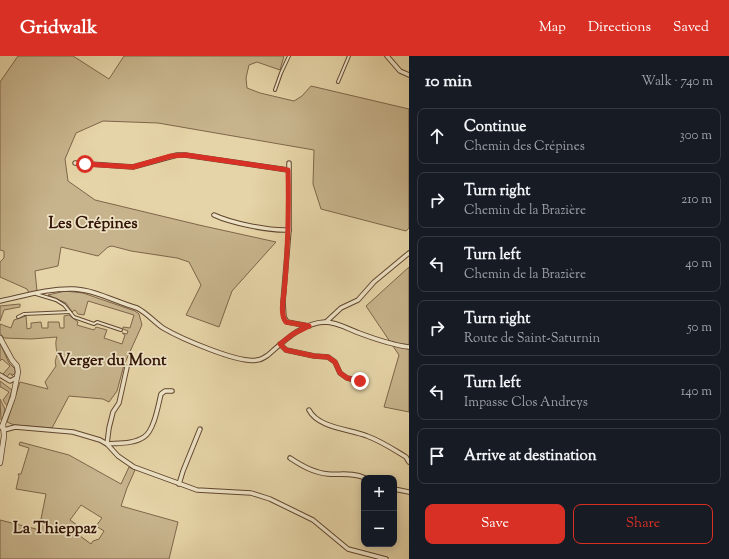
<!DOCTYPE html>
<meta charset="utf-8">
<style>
:root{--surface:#171b24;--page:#20242c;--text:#f1f3f6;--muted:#9ea1a6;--line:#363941;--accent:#d93025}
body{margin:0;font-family:"Sorts Mill Goudy",serif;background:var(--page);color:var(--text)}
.controls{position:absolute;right:12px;bottom:12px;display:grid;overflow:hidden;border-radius:8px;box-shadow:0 2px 10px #0003}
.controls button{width:36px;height:36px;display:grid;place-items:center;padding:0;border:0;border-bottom:1px solid var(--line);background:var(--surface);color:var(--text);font:20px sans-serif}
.stop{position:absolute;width:12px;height:12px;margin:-9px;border:3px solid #d93025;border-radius:50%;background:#fff}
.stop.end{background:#d93025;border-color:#fff;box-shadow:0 1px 4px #0008}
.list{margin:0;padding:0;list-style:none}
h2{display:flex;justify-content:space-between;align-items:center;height:52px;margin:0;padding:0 16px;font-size:17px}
h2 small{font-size:13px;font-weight:400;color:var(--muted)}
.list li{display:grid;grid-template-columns:26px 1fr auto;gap:12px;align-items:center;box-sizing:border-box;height:56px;margin:0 8px 8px;padding:0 8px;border:1px solid var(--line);border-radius:8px}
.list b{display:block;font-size:15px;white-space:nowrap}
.list p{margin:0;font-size:13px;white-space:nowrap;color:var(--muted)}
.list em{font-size:13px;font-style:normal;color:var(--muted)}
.actions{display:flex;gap:8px;padding:12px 16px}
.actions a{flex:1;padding:9px 0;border:1px solid var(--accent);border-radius:8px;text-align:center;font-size:14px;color:var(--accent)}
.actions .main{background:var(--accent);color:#fff}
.icon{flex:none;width:22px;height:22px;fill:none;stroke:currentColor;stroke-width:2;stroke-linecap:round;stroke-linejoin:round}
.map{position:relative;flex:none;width:409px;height:503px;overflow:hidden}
header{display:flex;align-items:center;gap:24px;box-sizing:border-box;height:56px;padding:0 20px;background:var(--accent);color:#fff}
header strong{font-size:19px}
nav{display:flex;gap:22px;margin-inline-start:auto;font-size:14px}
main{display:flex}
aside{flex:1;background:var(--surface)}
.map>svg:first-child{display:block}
.green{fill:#c7b48c;stroke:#7e654a;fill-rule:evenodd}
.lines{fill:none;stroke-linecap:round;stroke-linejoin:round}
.service-casing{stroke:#604630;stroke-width:4}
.minor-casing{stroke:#604630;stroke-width:5.5}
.tertiary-casing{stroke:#604630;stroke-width:6}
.service{stroke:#eee3c6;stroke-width:2}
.minor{stroke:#eee3c6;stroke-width:3.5}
.tertiary{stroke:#eee3c6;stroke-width:4.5}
.route{stroke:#d93025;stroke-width:5}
.labels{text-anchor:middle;stroke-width:3.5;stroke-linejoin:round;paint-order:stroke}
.neighbourhood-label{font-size:16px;font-weight:bold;fill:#341608;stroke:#eee3c6}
</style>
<header>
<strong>Gridwalk</strong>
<nav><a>Map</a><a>Directions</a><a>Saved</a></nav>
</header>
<main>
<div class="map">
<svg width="409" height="503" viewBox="0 0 409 503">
<rect width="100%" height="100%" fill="#e5d4a7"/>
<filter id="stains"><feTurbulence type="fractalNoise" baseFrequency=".005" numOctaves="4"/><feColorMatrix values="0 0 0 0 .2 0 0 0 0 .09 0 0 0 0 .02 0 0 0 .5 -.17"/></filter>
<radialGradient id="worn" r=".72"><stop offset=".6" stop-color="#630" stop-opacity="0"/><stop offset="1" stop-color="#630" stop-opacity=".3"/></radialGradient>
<g class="green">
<polygon points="18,0 73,0 109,23 124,0 284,0 280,14 257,6 249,9 246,22 247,32 260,37 294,45 302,40 311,30 409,53 409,172 406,175 321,153 313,128 314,94 158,67 103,65 76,77 65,103 68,125 95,144 199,169 276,186 232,235 219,271 186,259 201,229 189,206 177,202 131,195 112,190 108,191 98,200 61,191 58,210 35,215 37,235 29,237 27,233 0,221 0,206 4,202 4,195 0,194 0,26"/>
<polygon points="409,211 409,356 384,351 399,299 366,250"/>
<path d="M65 235 83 237 135 255 139 258 142 269 124 309 117 335 109 346 103 343 69 340 52 372 14 369 7 366 20 326 48 333 45 326 56 310C54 304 57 302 57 297 56 290 55 287 57 281L31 283 4 282 0 277V268L11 272 14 264 26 260 27 273 31 272V267L41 266 42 272H48V266H59L60 272H64V260L69 259 78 266 77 269 94 274 96 271 107 274 104 282 122 288 125 279 122 277 127 278 128 275 123 273V271L130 272 134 259 88 245 84 259 78 258 75 254 72 256 66 247 48 239Z"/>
<polygon points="20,248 20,251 4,254 0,265 0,250"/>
<polygon points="0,287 9,307 15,313 15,317 12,320 12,318 9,318 7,321 3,318 10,310 2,303 0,305"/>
<polygon points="0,325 12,334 7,350 3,344 9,336 1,331 0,331"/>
<polygon points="0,343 5,353 3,362 1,364"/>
<path d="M20 386 69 399 121 428 129 411 135 414 127 432 121 450 178 466 169 503H0V464L40 474 41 471 36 467 40 468 46 438 16 433 19 420 18 418H21L29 392 19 389ZM81 449 102 462 96 470 104 475 99 483 93 485 91 488 72 474 77 469 70 464Z"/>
</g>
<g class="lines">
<defs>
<g id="service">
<polyline points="338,26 349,0"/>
<polyline points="275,34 281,17 289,0"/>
<polyline points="36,238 56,244 64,249 74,261 94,268 97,266 121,274"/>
<polyline points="18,261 24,258 70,256"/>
</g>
<g id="minor">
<polyline points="387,0 400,15 409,19"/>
<polyline points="75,107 133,111 177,99 185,99 288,114"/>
<polyline points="289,107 289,174 283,246 284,261 287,266 309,270"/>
<path d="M214 159C231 167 269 175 289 174"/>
<path d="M0 245C24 240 49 232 74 233 95 234 116 246 137 252 147 257 154 266 163 272 180 282 239 308 257 304 261 304 265 301 268 299 284 285 302 267 325 266 337 266 348 273 359 277 375 283 392 289 409 291"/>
<polyline points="326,266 341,252 358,244 374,226 409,197"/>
<polyline points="280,288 286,294 314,300 328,301 335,306 340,317 347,322 360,325"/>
<path d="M127 311 119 347 113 356 109 372 107 388C118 387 134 388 144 381 154 375 158 350 161 338L165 335H172"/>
<polyline points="0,319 10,325 16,322"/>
<path d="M309 354C318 372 350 373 367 380 381 385 393 393 406 401L409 406"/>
<polyline points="0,370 4,374 15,371 73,376 100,384 107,388 118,400 134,411 197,434 251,437 270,443 313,464 348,493 386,503"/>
<path d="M290 402C302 410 314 417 328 418 340 419 353 416 365 422"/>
<polyline points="179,428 183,415 200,373"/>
<polyline points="394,433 409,436"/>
</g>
<polyline id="tertiary" points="0,282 12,304 17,310 18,316 13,341 3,368 4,380 0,407"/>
</defs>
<use href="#service" class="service-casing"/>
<use href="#minor" class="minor-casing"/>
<use href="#tertiary" class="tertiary-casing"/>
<use href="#service" class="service"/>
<use href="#minor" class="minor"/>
<use href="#tertiary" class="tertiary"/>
</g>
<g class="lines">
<path class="route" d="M85 108 133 111 171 100 186 99 288 114C289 156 288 195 284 237 283 245 280 259 286 266L309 270 293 278 280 288 286 294 314 300 328 301 335 306 340 317 347 322 360 325"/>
</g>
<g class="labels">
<g class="neighbourhood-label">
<text x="93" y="172">Les Crépines</text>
<text x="112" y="309">Verger du Mont</text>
<text x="55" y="477">La Thieppaz</text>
</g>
</g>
<rect width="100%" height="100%" filter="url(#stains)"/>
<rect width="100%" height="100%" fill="url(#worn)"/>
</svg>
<div class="controls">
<button>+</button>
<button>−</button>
</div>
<div class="stop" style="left:85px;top:108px"></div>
<div class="stop end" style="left:360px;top:325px"></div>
</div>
<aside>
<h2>10 min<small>Walk · 740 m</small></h2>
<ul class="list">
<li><svg class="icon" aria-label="ahead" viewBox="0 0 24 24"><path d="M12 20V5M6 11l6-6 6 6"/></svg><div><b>Continue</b><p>Chemin des Crépines</p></div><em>300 m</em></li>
<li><svg class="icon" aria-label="right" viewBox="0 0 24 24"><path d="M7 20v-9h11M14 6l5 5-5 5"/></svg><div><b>Turn right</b><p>Chemin de la Brazière</p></div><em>210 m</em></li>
<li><svg class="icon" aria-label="left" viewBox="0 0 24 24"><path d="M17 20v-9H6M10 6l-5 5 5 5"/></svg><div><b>Turn left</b><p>Chemin de la Brazière</p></div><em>40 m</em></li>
<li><svg class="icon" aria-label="right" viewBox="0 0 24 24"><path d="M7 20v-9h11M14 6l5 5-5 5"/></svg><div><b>Turn right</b><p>Route de Saint-Saturnin</p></div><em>50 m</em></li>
<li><svg class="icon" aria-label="left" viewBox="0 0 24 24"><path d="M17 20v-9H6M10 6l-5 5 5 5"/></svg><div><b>Turn left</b><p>Impasse Clos Andreys</p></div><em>140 m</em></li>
<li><svg class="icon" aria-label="arrive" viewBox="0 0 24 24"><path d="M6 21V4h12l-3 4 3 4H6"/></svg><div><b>Arrive at destination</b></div></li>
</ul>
<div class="actions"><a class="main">Save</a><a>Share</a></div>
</aside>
</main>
